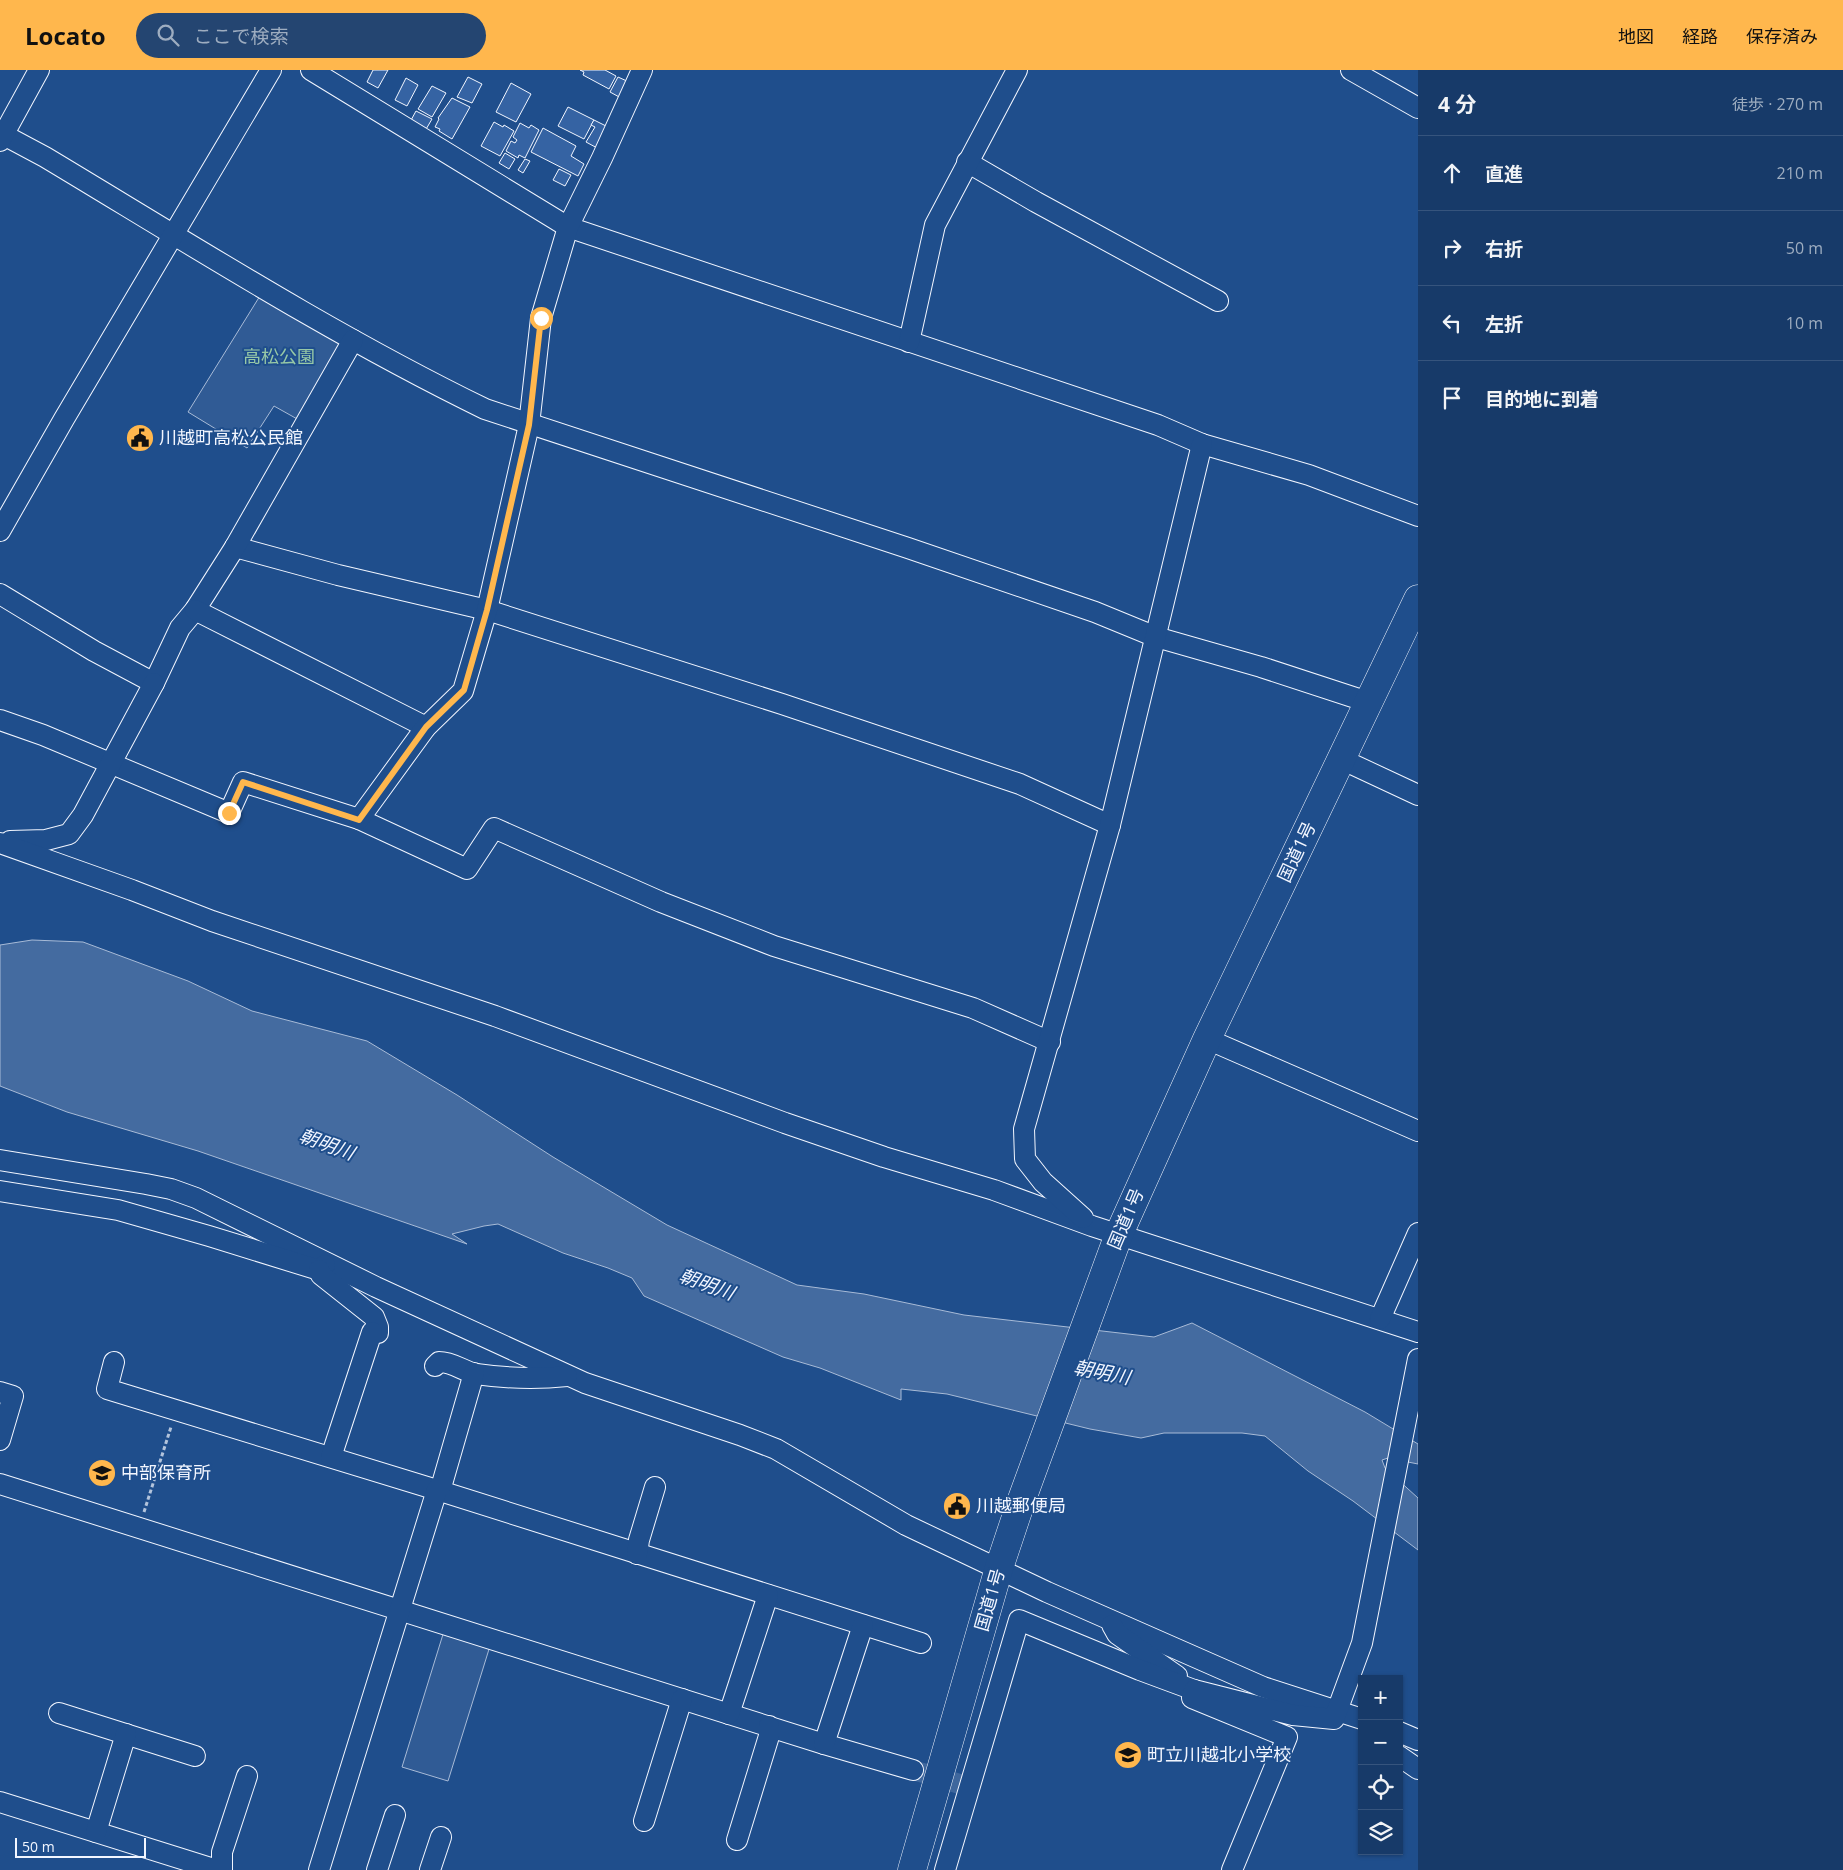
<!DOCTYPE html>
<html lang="ja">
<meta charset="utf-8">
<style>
:root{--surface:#173a69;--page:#244571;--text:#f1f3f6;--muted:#9eadc0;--line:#36547d;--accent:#ffb74d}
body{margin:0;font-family:"Open Sans","Noto Sans JP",sans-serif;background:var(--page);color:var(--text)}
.controls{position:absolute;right:15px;bottom:15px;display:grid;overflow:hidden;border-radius:0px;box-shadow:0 1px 4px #0004}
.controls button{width:45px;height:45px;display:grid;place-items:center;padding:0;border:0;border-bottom:1px solid var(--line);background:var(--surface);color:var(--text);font:25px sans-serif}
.scale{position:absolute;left:15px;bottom:12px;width:131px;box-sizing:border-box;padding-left:5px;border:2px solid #f2f6ff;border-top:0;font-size:14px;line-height:18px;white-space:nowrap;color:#f2f6ff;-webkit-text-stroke:4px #1f4e8c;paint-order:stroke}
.stop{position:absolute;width:15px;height:15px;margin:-11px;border:4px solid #ffb74d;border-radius:50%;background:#fff}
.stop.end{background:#ffb74d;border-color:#fff;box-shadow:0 1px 5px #0008}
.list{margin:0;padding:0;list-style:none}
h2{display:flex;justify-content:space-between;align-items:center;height:65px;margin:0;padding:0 20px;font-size:21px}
h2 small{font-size:16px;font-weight:400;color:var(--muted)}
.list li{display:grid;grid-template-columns:32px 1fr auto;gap:15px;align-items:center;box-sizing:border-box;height:75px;padding:0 20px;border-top:1px solid var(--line)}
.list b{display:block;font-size:19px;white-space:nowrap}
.list em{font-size:16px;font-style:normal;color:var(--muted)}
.icon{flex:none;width:28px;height:28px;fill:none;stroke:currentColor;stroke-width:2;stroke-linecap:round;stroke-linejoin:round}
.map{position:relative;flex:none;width:1418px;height:1800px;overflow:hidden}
header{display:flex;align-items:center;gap:30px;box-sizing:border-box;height:70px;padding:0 25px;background:var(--accent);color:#111}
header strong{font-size:24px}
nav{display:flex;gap:28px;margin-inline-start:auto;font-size:18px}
.search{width:350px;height:45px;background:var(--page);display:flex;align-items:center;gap:12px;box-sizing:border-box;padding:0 18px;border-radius:28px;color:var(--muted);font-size:19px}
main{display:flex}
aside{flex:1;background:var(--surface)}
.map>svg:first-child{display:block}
.built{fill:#305b95;stroke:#a8bbd7}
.water{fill:#446ba0;stroke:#a8bbd7}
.building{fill:#3563a3;stroke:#f2f6ff}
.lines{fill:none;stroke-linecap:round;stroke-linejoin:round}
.minor-tunnel{stroke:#3f679d;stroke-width:20;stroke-dasharray:20 10;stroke-linecap:butt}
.minor-casing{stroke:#f2f6ff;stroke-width:22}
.highway-casing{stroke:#f2f6ff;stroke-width:29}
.path{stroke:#b3c4dc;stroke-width:3;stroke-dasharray:4 2.5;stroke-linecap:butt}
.minor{stroke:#1f4e8c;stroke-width:20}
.highway{stroke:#1f4e8c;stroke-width:28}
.route{stroke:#ffb74d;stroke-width:6}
.labels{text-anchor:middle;stroke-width:4;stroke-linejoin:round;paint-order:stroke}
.park-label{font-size:18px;fill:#97c8a6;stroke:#1f4e8c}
.poi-label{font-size:18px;fill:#f2f6ff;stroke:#1f4e8c;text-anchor:start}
.street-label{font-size:18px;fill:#f2f6ff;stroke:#1f4e8c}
.water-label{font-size:19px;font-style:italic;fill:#f2f6ff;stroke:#1f4e8c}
</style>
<header>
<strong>Locato</strong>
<div class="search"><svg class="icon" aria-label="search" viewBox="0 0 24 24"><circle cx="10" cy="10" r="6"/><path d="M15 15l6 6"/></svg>ここで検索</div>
<nav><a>地図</a><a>経路</a><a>保存済み</a></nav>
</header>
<main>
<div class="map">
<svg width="1418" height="1800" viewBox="0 0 1418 1800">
<rect width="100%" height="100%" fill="#1f4e8c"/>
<g class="built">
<polygon points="263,221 346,272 299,350 274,336 247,378 188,342"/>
<polygon points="444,1561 490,1576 448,1711 402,1697"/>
</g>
<polygon class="water" points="32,870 83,872 188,911 252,941 367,971 457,1025 553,1087 667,1155 797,1215 864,1224 964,1245 1154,1267 1192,1253 1365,1342 1418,1374 1418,1394 1388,1388 1382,1390 1385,1398 1418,1428 1418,1480 1353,1431 1308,1401 1265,1366 1242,1363 1164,1363 1141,1368 1090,1359 947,1324 901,1319 901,1330 820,1298 783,1287 644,1226 632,1208 608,1198 563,1183 498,1154 484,1156 452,1164 467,1174 198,1081 67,1042 0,1016 0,875"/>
<g class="building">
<polygon points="373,0 388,0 378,18 367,12"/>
<polygon points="580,0 605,0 616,6 609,19 583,5 584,2"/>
<polygon points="468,7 482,14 472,33 457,27"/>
<polygon points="618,7 629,12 621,28 610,22"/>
<polygon points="406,8 418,15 407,36 395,30"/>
<polygon points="511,13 531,24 516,52 496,42"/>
<polygon points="432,16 446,23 432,47 418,39"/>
<polygon points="452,28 470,37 452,69 439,61 440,59 435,57 439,49 438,48"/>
<polygon points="568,37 594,50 584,69 558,56"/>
<polygon points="416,41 432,49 425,61 410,52"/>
<polygon points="594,50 608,57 599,79 586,72 595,57 591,55"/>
<polygon points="494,52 503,57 504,55 514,61 500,86 481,76"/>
<polygon points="520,53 529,58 531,55 539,60 525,88 519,85 518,88 506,81 511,71 515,73 517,70 513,67"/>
<polygon points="543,58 576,76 571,86 584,94 578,106 531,82"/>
<polygon points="505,83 515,89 509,99 499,93"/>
<polygon points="525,89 530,91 523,103 518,100"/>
<polygon points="559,99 571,105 565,116 553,110"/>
</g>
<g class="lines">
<polyline class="minor-tunnel" points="913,1700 963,1715"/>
<defs>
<g id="minor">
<polyline points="311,0 568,157 1158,355 1202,374 1309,405 1418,446"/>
<polyline points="1351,0 1418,38"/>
<path d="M0 63 45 87C190 174 333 265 485 339L908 478 1095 542 1156 567 1261 597 1368 632"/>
<polyline points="0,71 39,0"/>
<polyline points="967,92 1036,132 1218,231"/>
<polyline points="909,272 935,155 1017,0"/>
<polyline points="0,461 64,349 271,0"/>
<polyline points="235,477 338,505 487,540 782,634 1020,714 1110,755"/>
<polyline points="0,524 94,581 154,613 180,558 195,540 235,477 353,270"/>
<polyline points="195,540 426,657"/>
<polyline points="0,650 43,665 229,743 243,712 359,749 467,799 494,758 661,832 774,876 973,938 1050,972"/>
<polyline points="1341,689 1418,725"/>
<polyline points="359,749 426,657 463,621 487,540 529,355 541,248 568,157 602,88 642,0"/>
<polyline points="10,771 46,770 69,764 83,745 154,613"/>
<polyline points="0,773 132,820 212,851 495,946 785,1053 884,1087 994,1120 1092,1156 1418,1262"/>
<polyline points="1207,969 1418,1061"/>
<polyline points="0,1090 146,1114 171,1119 196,1128 376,1217 585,1313 740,1365 776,1379 906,1455 1047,1522 1263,1617 1362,1649"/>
<polyline points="0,1121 118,1140 209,1166 319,1200 325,1195"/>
<polyline points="1083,1148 1043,1112 1025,1089 1024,1059 1110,755 1202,374"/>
<polyline points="319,1200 321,1205 374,1247 378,1257 378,1263"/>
<polyline points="1380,1249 1418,1163"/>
<polyline points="114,1292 107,1319 437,1420 921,1573"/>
<path d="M435 1296 439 1292C453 1292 463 1301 476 1304 504 1308 539 1309 567 1306"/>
<polyline points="0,1322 13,1326 0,1370"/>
<polyline points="331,1387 372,1262"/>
<polyline points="0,1414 824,1674 913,1700"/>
<polyline points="637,1484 639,1470 655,1417"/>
<polyline points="1112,1555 1117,1564 1177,1606"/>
<polyline points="59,1643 195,1686"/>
<polyline points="729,1644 768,1525"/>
<polyline points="1399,1662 1418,1670"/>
<polyline points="824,1674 863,1555"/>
<polyline points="1399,1686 1418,1699"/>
<polyline points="0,1732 217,1800"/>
<polyline points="644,1751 682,1629"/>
<polyline points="96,1762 126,1664"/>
<polyline points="737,1770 769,1666 769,1656"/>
<polyline points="222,1800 222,1782 247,1706"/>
<polyline points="319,1800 437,1420 442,1414 474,1303"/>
<polyline points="377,1800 395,1745"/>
<polyline points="430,1800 441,1767"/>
<polyline points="945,1800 1019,1550 1140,1600 1194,1620"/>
<polyline points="1232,1800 1287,1667 1192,1628 1194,1620 1293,1645 1334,1649 1362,1573 1418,1289"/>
</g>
<polyline id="highway" points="912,1800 999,1498 1022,1429 1119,1164 1207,969 1418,529"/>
</defs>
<use href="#minor" class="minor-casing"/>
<use href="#highway" class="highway-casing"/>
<polyline class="path" points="144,1442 171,1357"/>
<use href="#minor" class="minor"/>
<use href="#highway" class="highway"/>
</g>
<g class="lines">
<polyline class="route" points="229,743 243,712 359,750 426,657 464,620 487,540 529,355 541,248"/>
</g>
<defs>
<symbol id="civic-disc" viewBox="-11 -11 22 22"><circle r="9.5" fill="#ffb74d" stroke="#1f4e8c"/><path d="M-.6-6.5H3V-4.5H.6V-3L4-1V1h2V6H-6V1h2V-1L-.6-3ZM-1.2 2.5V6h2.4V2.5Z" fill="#111"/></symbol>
<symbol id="school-disc" viewBox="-11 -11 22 22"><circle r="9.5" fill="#ffb74d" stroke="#1f4e8c"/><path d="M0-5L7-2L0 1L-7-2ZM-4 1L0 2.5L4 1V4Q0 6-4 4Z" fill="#111"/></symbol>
</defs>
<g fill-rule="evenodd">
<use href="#civic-disc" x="124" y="352" width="32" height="32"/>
<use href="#school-disc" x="86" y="1387" width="32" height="32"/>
<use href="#civic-disc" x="941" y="1420" width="32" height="32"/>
<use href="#school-disc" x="1112" y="1669" width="32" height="32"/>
</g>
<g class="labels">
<g class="park-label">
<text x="279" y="293">高松公園</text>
</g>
<g class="poi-label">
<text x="159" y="374">川越町高松公民館</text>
<text x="121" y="1409">中部保育所</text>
<text x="976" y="1442">川越郵便局</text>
<text x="1147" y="1691">町立川越北小学校</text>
</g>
<g class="street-label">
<text transform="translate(1297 782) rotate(-65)" y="6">国道1号</text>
<text transform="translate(1126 1149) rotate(-67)" y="6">国道1号</text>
<text transform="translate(990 1530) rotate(-74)" y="6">国道1号</text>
</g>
<g class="water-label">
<text transform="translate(327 1074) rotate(20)" y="7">朝明川</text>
<text transform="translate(707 1214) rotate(20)" y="7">朝明川</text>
<text transform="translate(1102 1302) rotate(11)" y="7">朝明川</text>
</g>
</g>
</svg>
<div class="controls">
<button>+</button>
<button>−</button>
<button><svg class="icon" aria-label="locate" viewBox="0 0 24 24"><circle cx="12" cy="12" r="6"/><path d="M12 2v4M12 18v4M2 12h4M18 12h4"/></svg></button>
<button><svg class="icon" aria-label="layers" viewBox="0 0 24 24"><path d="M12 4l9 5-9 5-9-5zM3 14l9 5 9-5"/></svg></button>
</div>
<div class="scale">50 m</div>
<div class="stop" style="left:541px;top:248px"></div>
<div class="stop end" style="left:229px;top:743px"></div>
</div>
<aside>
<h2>4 分<small>徒歩 · 270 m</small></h2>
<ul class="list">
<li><svg class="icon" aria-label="ahead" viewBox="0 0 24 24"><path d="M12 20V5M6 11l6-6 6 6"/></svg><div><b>直進</b></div><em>210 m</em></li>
<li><svg class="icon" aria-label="right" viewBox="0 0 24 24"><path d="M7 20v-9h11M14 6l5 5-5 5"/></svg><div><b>右折</b></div><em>50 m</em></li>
<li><svg class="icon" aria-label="left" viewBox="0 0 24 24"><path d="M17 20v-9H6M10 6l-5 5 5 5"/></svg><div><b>左折</b></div><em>10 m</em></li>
<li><svg class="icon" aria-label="arrive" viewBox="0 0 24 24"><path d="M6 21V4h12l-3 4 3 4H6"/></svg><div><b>目的地に到着</b></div></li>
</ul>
</aside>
</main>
